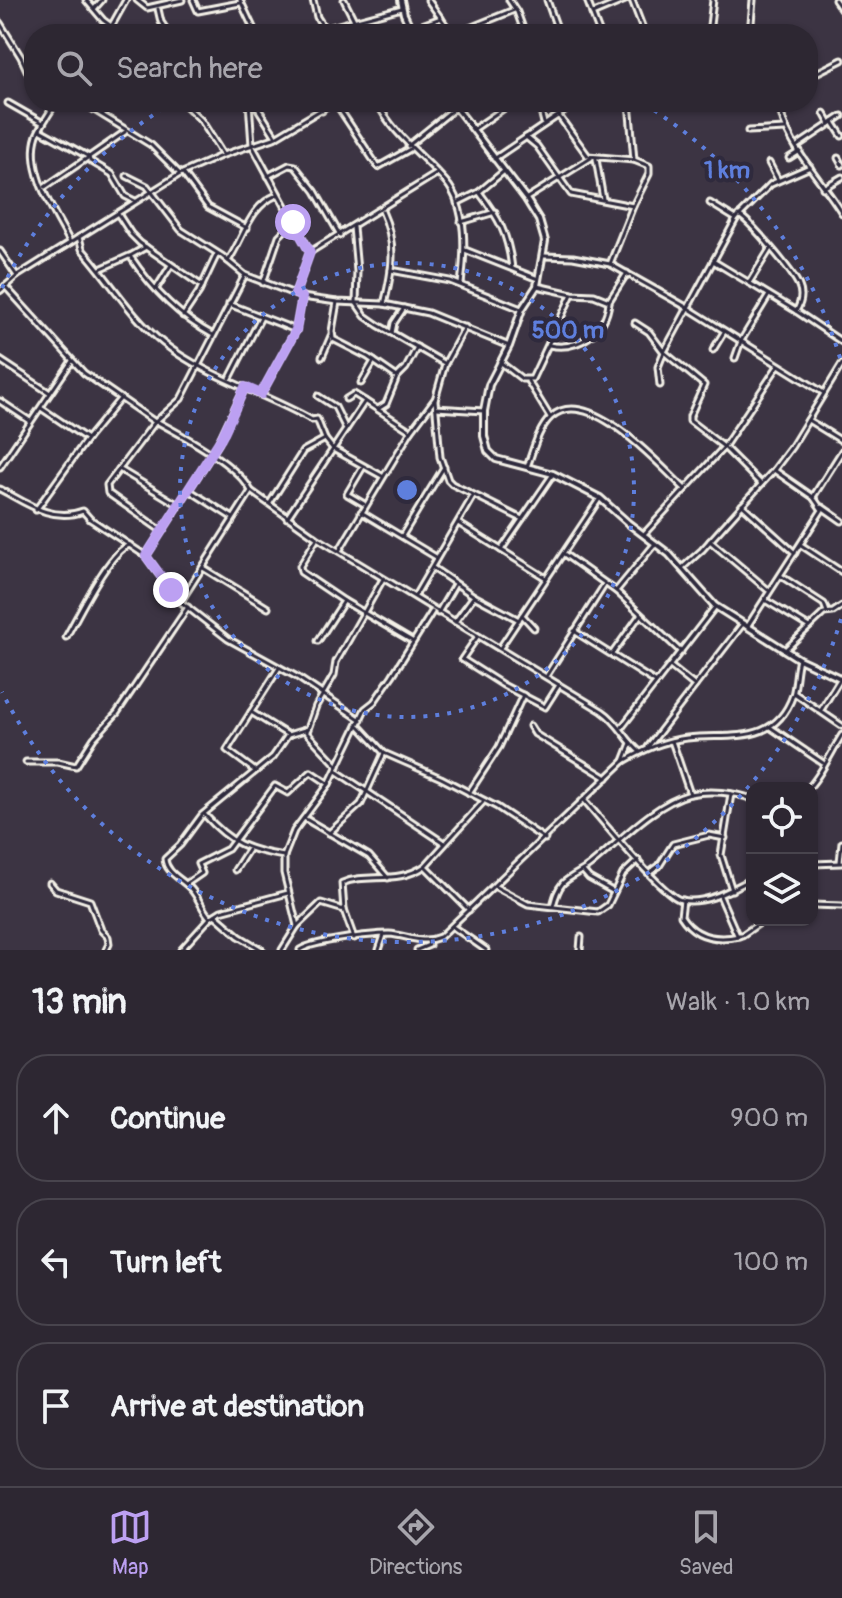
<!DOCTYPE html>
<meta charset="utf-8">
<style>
:root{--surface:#2d2732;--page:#39333e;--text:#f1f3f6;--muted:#a7a5ac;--line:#48444d;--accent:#bca0f2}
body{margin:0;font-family:Pangolin,sans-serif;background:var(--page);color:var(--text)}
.controls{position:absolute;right:24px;bottom:24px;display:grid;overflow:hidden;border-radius:16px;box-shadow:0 2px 6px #0004}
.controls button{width:72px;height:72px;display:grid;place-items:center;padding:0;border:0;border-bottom:2px solid var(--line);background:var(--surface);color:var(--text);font:40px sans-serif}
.stop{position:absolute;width:24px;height:24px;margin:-18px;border:6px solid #bca0f2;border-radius:50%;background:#fff}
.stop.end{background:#bca0f2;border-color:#fff;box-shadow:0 2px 8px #0008}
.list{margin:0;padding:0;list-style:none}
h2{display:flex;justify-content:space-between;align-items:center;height:104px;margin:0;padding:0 32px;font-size:34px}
h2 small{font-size:26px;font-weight:400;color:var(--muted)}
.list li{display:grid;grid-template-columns:52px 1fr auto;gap:24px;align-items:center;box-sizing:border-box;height:128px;margin:0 16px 16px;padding:0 16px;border:2px solid var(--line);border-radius:32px}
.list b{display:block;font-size:30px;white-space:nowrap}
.list em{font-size:26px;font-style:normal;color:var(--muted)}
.icon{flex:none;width:44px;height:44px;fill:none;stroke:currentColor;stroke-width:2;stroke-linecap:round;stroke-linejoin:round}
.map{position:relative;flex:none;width:842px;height:950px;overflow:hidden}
.search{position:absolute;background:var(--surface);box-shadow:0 2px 6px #0004;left:24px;right:24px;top:24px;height:88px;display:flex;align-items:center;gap:20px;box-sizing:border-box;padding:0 28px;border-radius:32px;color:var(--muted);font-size:30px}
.sheet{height:536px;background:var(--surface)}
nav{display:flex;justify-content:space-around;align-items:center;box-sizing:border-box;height:112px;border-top:2px solid var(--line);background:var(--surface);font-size:22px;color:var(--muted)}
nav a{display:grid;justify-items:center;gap:4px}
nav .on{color:var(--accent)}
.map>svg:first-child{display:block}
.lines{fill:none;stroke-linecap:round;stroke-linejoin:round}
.minor-casing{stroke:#f4f1e8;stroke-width:9}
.tertiary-casing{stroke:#f4f1e8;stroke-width:10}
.minor{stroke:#2f2a3d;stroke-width:3}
.tertiary{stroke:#2f2a3d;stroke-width:4}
.route{stroke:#bca0f2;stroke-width:10}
.ring{fill:none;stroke:#5e7fdd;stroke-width:4;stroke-dasharray:4 8}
.centre{fill:#5e7fdd;stroke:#2f2a3d;stroke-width:4}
.ring-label{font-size:24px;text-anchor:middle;font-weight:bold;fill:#5e7fdd;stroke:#2f2a3d;stroke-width:8;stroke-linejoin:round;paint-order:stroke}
</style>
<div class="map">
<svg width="842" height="950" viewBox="0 0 842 950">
<rect width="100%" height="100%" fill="#3c3443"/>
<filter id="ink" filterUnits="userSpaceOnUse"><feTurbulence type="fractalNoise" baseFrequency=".0125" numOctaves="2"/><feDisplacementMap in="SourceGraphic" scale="16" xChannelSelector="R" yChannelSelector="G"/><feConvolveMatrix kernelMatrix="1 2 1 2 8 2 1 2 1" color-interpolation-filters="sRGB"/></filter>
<g filter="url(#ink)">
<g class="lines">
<defs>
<g id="minor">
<polyline points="86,0 103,20 111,26"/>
<polyline points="137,0 147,8 182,0"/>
<polyline points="193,0 198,11 240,3"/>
<polyline points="240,0 256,34"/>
<polyline points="313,0 317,17 324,28"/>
<polyline points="344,0 354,20"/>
<polyline points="428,0 452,34"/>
<polyline points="509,0 517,12 525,34"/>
<polyline points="547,0 559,34"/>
<polyline points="587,0 600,34"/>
<polyline points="632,0 645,34"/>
<polyline points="835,0 842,10"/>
<polyline points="94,9 102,0"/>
<polyline points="158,9 161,22 169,34"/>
<polyline points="592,14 625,0"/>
<polyline points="0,23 21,57 30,77"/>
<polyline points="411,29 441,18"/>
<polyline points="107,34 126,0"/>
<polyline points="304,34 402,8"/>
<polyline points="455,34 514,10"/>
<polyline points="709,34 713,0"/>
<polyline points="750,34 753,0"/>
<polyline points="808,77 842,60"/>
<path d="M56 102C50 113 42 123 37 135 25 170 55 213 70 242"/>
<polyline points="81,102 151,145 180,174"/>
<polyline points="98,102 103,114"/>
<polyline points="182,102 201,120 223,155"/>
<polyline points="249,102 252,145 310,252"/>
<polyline points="254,102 276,137"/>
<polyline points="319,102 322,111"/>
<polyline points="335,102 378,167 410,149"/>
<path d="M377 102C393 135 422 154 446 182 468 208 465 253 461 284"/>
<polyline points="534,102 542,115 544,123"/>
<polyline points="629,102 634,160"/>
<path d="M779 102C783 143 822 179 842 213"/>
<polyline points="8,103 43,123"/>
<polyline points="824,113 830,124"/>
<polyline points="559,116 588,156 634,160 649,166 649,174 633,206"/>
<polyline points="833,122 842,136"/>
<polyline points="474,129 513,102"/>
<polyline points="40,130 89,157 125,132"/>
<polyline points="748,131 785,129"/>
<polyline points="526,137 537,146 571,194 633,206 610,264"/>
<polyline points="408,146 455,108"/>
<polyline points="797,146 842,116"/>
<polyline points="789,158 800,151"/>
<polyline points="838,158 842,165"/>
<polyline points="494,159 578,102"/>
<polyline points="596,159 603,199"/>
<polyline points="769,163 778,180"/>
<polyline points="183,173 208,207 247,228"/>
<polyline points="127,176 147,186 181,230 222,256 245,275 302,297 337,302 384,304 428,313 509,346"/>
<polyline points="268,176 289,165 295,166 315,191 340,235"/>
<polyline points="45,187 89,157 90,161 112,174 125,196 135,201"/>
<polyline points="823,188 842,177"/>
<path d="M479 192C499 218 508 234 512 268"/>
<polyline points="527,198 591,158"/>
<polyline points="457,203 479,192 503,172"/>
<polyline points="710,203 736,219"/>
<path d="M382 211C397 244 393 269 384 304"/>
<polyline points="118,214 131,234 140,243 202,286"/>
<path d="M739 215C751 222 794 273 799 286 803 295 801 303 796 311"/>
<polyline points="461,222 495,212"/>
<polyline points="353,227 357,271 356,303 365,316 378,325 444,363"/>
<path d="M79 237 82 249C110 280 130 316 163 343 203 375 266 394 312 420L317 419 325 439 333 449 382 476"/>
<path d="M146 247 130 256C152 289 178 316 213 335"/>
<polyline points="465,250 538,279"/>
<polyline points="0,251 17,276"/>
<polyline points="544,256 573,257 610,264 688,308 824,393"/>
<path d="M228 261C244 238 249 206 277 195"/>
<polyline points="713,261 796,311 842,342"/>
<polyline points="100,269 129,256"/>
<polyline points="391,270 450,281 521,309"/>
<polyline points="263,283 279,236 292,223"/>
<polyline points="749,283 770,249"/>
<polyline points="5,286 84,373 155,422"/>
<polyline points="537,286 572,294 594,295 609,301 627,273"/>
<polyline points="156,289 171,265"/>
<polyline points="0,291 17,276 180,174 223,155 274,138 334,102"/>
<polyline points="295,294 310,252 436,174"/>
<polyline points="337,302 332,331 333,339 368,357 397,377"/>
<polyline points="229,304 296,330"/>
<polyline points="183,316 199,292 217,254"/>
<polyline points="635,323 649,332 664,352 658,367 660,385"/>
<polyline points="465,327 445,364 435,400 440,457 448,480 452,484 522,519"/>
<polyline points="392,333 394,323 404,308"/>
<path d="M549 345C578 351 606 332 609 302"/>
<polyline points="713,350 724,332"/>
<polyline points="322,357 331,336"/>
<polyline points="735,358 741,341 769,295"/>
<polyline points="0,360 50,393"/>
<polyline points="500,362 522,379 532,379 572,294"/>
<polyline points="230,378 261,317"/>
<polyline points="528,381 550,417"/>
<polyline points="361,383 374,361"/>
<polyline points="261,394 296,330 302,297"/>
<polyline points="318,396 335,407 346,429"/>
<polyline points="346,399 354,394 365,401"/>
<polyline points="0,401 30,421"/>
<polyline points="41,408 87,439 120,399"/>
<polyline points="436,408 484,411"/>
<polyline points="378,409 386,404 397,377 406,368 417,347"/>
<polyline points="808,420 842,441"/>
<path d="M158 422C184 436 238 465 251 491L181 601"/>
<polyline points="0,467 72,361"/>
<polyline points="363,467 347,494 364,504"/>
<path d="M527 467C533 451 538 429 551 417 588 383 660 466 685 489"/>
<polyline points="119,469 177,504"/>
<polyline points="761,484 724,447 690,421 690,416 704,385 664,352 736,219 771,184 810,167"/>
<path d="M0 489C25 502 52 523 83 511L90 519 146 556 177 599 228 639 297 677 361 720"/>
<polyline points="189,490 233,518"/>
<path d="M251 491 317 538 602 711C621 724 624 739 640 752"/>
<polyline points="813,497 842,451"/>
<polyline points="270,503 303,451 325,439"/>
<polyline points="742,505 795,553"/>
<polyline points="822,507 842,521"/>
<polyline points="36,510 87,439"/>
<polyline points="361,512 436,557"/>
<polyline points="287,518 365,401 411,431"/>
<polyline points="458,523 546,578"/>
<polyline points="162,531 108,493 107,485 155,422 181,399 245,275"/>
<polyline points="644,534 724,447 778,366"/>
<polyline points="402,536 444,467"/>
<polyline points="316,540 300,566 301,572 344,601 412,641"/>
<polyline points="710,541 768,590"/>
<polyline points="801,545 842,572"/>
<polyline points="501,550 553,474"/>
<polyline points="339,551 411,431 435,399"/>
<polyline points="564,554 616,591 681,652"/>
<polyline points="146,556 218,444 245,387"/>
<polyline points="203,568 268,608"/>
<polyline points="433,568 474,596 519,620"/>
<polyline points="682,568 702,550 774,470 792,446 842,364"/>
<polyline points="781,576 824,604 827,612"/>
<polyline points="616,591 654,545"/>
<polyline points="415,596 473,496"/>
<polyline points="765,600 809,627"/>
<polyline points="438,613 455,584"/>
<polyline points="522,615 534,628"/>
<polyline points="455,622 474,596"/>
<polyline points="747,627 822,510 813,497 774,470"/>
<polyline points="574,631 655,682"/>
<polyline points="478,636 462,659 503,685 545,707 559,685"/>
<path d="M66 637C77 618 110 549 130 545"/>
<polyline points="318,641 344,601"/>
<polyline points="500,648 600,498"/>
<polyline points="785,650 824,613 833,612 842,606"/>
<polyline points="612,654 640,615"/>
<polyline points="670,666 695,686"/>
<polyline points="547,675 605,584"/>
<polyline points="794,693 842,726"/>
<polyline points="821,710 840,679"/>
<polyline points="251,712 288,735"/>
<polyline points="359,726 384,753 441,778 497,807 545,839"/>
<polyline points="530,726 535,734 607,778"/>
<polyline points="622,727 715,607"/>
<polyline points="770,727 823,763"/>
<polyline points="306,732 338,766"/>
<polyline points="672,741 690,794"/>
<polyline points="648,747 742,625"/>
<polyline points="624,761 631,743"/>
<polyline points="26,762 58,762 76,766 94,738 117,713 188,607"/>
<polyline points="254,770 227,750 279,668"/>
<polyline points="336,771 444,843"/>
<path d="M808 788C819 779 833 749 842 735"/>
<polyline points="469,793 499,747 523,695"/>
<polyline points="731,794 721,855 732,890"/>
<path d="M585 801C601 819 663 896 681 900 706 905 730 890 752 879"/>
<path d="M205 815C230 843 247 850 284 856"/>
<polyline points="304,818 369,856 388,878"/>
<polyline points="329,833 361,804 384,753"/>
<polyline points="840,862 842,843"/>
<polyline points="812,864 842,863"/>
<polyline points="425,866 469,910"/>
<polyline points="235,870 248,850"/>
<polyline points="583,871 589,878 614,892"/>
<polyline points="649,873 659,866 673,844 709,835 725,838"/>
<polyline points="50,883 56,890 90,901 101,930 108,937 109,944 106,950"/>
<polyline points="186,884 202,873 198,864 228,849 275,786 288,793 311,772 329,784"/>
<polyline points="494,886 528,904 598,912 608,905 623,874 638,860"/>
<polyline points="720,896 737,935 742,935 764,920"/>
<path d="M683 900 681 916C695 938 716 941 739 936"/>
<polyline points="812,905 842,906"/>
<path d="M553 906C555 898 557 890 563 883 571 876 581 872 589 866 618 843 653 804 690 794 709 790 734 792 752 799"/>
<path d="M344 910 342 883C367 872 397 885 425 866L483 802"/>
<polyline points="215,915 239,936 262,950"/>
<path d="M210 918C202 909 199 898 191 889 182 879 166 873 165 859L180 845 202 815 273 757 288 735 308 729 316 706 334 675 336 662 383 579"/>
<polyline points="297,926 321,903 344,910 354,938"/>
<polyline points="453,927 486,950"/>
<polyline points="181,950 210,918 221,911 288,893"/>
<polyline points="282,950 297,926 284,873 284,856 294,831 329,784 365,709 374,702 392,676 432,612"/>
<path d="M300 950C313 941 372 934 389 934 407 935 421 945 440 937L624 761C645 749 663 741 687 738 729 733 775 747 793 695 796 685 796 670 799 659"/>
<polyline points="379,950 384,935"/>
<polyline points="417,950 429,945 428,941"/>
<polyline points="580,950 581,937"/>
</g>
<g id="tertiary">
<polyline points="401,0 404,14 413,34"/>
<polyline points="452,102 526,199 539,220 545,241 537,286 522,309 509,346 489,385 484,411 484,436 488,451 496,459 553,474 600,498 628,523 669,554 715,606 799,659 842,679"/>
</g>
</defs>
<use href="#minor" class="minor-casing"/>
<use href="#tertiary" class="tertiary-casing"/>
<use href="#minor" class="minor"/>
<use href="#tertiary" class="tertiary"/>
</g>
</g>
<g class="lines" filter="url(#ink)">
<polyline class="route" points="171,590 146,556 222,437 245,387 261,394 296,330 302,297 295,294 310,252 293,222"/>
</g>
<g class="ring">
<circle cx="407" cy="490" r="227"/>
<path d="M841 619A453 453 0 0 1 2 692M2 288A453 453 0 0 1 170 104M644 104A453 453 0 0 1 841 361"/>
</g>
<circle cx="407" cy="490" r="12" class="centre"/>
<g class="ring-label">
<text x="727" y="178">1 km</text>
<text x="568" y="338">500 m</text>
</g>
</svg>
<div class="controls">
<button><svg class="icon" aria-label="locate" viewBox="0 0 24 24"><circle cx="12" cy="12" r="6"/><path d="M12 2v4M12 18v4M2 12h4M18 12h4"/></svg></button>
<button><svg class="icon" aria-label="layers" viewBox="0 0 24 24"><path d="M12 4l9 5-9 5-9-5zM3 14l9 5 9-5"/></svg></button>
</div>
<div class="stop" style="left:293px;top:222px"></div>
<div class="stop end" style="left:171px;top:590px"></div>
<div class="search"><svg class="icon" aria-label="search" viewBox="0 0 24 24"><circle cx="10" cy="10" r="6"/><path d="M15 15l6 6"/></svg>Search here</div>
</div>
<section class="sheet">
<h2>13 min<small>Walk · 1.0 km</small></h2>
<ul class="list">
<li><svg class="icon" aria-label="ahead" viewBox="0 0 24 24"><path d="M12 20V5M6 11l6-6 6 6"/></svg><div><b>Continue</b></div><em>900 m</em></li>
<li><svg class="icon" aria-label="left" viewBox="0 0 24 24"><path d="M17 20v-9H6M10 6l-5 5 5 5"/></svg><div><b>Turn left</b></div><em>100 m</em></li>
<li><svg class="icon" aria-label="arrive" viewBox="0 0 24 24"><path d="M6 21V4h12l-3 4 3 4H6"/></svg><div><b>Arrive at destination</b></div></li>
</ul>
</section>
<nav>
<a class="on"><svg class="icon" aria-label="map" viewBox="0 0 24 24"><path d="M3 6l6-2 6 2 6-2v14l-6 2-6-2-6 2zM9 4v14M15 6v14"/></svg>Map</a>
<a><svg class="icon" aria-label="directions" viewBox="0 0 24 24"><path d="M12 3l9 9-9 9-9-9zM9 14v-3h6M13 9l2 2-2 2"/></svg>Directions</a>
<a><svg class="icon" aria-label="saved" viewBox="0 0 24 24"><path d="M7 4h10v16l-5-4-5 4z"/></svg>Saved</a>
</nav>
